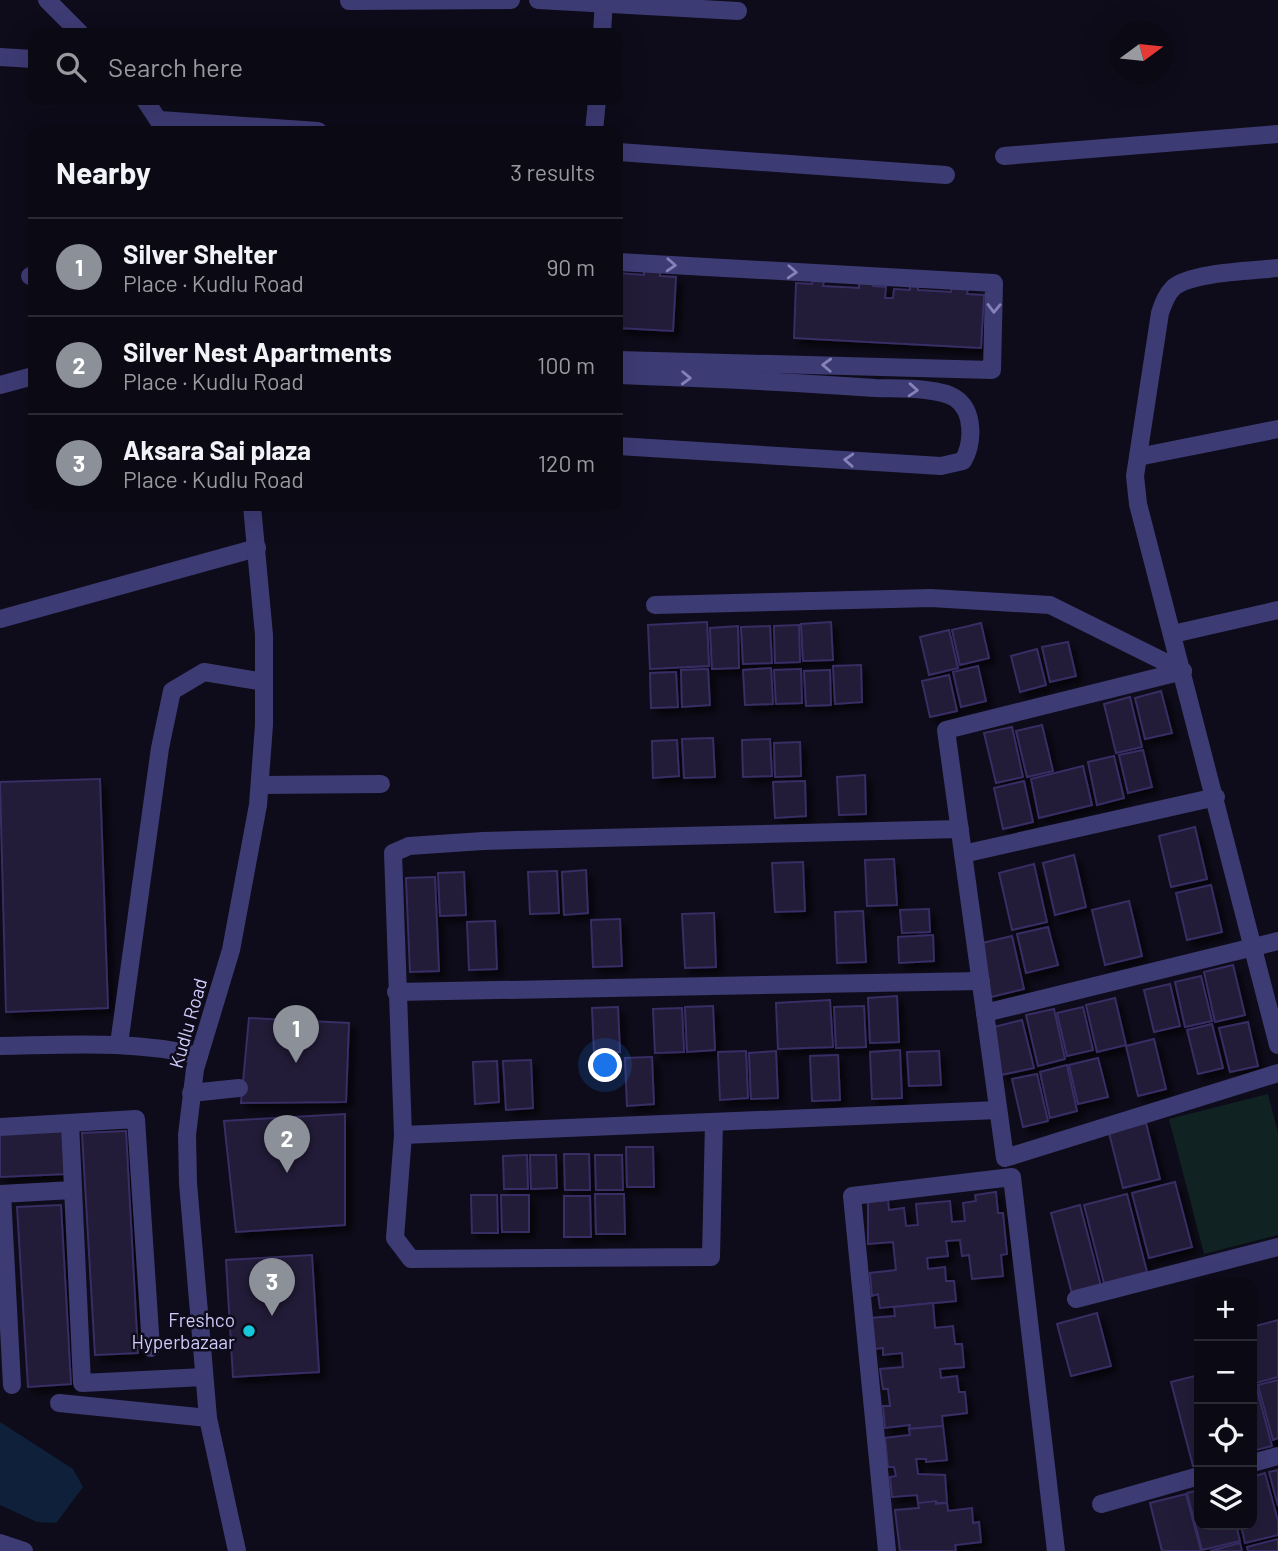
<!DOCTYPE html>
<meta charset="utf-8">
<style>
:root{--surface:#0a0914;--page:#13121d;--text:#f1f3f6;--muted:#999aa0;--line:#2a2a34;--accent:#8c9099}
body{margin:0;font-family:Barlow,sans-serif;background:var(--page);color:var(--text)}
.controls{position:absolute;right:21px;bottom:21px;display:grid;overflow:hidden;border-radius:14px;box-shadow:0 7px 28px #0002}
.controls button{width:63px;height:63px;display:grid;place-items:center;padding:0;border:0;border-bottom:2px solid var(--line);background:var(--surface);color:var(--text);font:35px sans-serif}
.compass{position:absolute;left:1110px;top:21px;width:63px;height:63px;border-radius:50%;background:var(--surface);box-shadow:0 7px 28px #0002;rotate:75deg}
.you{position:absolute;left:606px;top:1066px;width:24px;height:24px;margin:-18px;border:5px solid #fff;border-radius:50%;background:#1a73e8;box-shadow:0 0 0 10px #1a73e833}
.badge{display:grid;place-items:center;width:46px;height:46px;border-radius:50%;background:var(--accent);color:#fff;font-size:23px;font-weight:700}
.pin{position:absolute;translate:-50% -58px;filter:drop-shadow(0 2px 4px #0008)}
.pin::after{content:'';position:absolute;top:37px;width:24px;height:21px;background:inherit;clip-path:polygon(0 0,100% 0,50% 100%)}
.list{margin:0;padding:0;list-style:none}
h2{display:flex;justify-content:space-between;align-items:center;height:91px;margin:0;padding:0 28px;font-size:30px}
h2 small{font-size:23px;font-weight:400;color:var(--muted)}
.list li{display:grid;grid-template-columns:46px 1fr auto;gap:21px;align-items:center;box-sizing:border-box;height:98px;padding:0 28px;border-top:2px solid var(--line)}
.list b{display:block;font-size:26px;white-space:nowrap}
.list p{margin:0;font-size:23px;white-space:nowrap;color:var(--muted)}
.list em{font-size:23px;font-style:normal;color:var(--muted)}
.icon{flex:none;width:38px;height:38px;fill:none;stroke:currentColor;stroke-width:2;stroke-linecap:round;stroke-linejoin:round}
.map{position:relative;flex:none;width:1278px;height:1551px;overflow:hidden}
.search{position:absolute;background:var(--surface);box-shadow:0 7px 28px #0002;left:28px;top:28px;width:595px;height:77px;display:flex;align-items:center;gap:18px;box-sizing:border-box;padding:0 24px;border-radius:14px;color:var(--muted);font-size:26px}
.panel{position:absolute;background:var(--surface);box-shadow:0 7px 28px #0002;left:28px;top:126px;width:595px;height:385px;border-radius:14px}
.map>svg:first-child{display:block}
.green{fill:#102322}
.water{fill:#0f203b}
.building{fill:#201a39;stroke:#382e63;stroke-width:2;filter:url(#shadow)}
.lines{fill:none;stroke-linecap:round;stroke-linejoin:round}
.minor{stroke:#3d3b74;stroke-width:18}
.oneway{stroke:#8682b7}
.poi-dot{fill:#15c8db;stroke:#0e0c1a;stroke-width:2.5}
.labels{text-anchor:middle;stroke-width:5;stroke-linejoin:round;paint-order:stroke}
.street-label{font-size:19px;fill:#cfcafa;stroke:#0e0c1a}
.poi-label{font-size:19px;fill:#cfcafa;stroke:#0e0c1a;text-anchor:end}
</style>
<div class="map">
<svg width="1278" height="1551" viewBox="0 0 1278 1551">
<defs>
<filter id="shadow"><feDropShadow dx="6" dy="6" stdDeviation="3.5" flood-color="#0009"/></filter>
</defs>
<rect width="100%" height="100%" fill="#0e0c1a"/>
<polygon class="green" points="1268,1094 1278,1133 1278,1235 1204,1254 1169,1119"/>
<polygon class="water" points="0,1422 73,1469 83,1487 56,1523 37,1522 0,1505"/>
<g class="building">
<polygon points="644,269 660,270 660,276 676,277 673,331 618,328 618,273 644,275"/>
<polygon points="813,280 824,281 823,286 859,288 859,281 873,282 873,286 886,287 885,298 893,298 894,289 910,290 910,285 918,286 918,290 951,292 952,287 968,288 967,294 984,295 981,348 794,338 796,283 812,284"/>
<polygon points="707,622 709,666 650,669 648,625"/>
<polygon points="831,622 833,660 803,661 801,624"/>
<polygon points="981,623 989,658 960,665 952,630"/>
<polygon points="799,625 800,662 775,663 774,626"/>
<polygon points="738,626 739,668 712,669 710,628"/>
<polygon points="770,626 772,663 743,664 741,627"/>
<polygon points="949,630 958,668 929,675 920,637"/>
<polygon points="1068,642 1076,676 1050,682 1042,647"/>
<polygon points="1037,649 1046,685 1020,692 1011,656"/>
<polygon points="861,665 862,702 835,704 833,666"/>
<polygon points="978,666 986,701 961,707 953,672"/>
<polygon points="771,668 773,704 745,705 743,670"/>
<polygon points="708,669 710,705 682,707 681,670"/>
<polygon points="801,669 802,703 776,704 774,670"/>
<polygon points="830,670 831,705 806,706 804,671"/>
<polygon points="676,672 678,707 651,708 650,673"/>
<polygon points="949,675 957,711 930,717 922,681"/>
<polygon points="1161,691 1172,733 1145,739 1135,698"/>
<polygon points="1130,697 1142,747 1116,753 1104,704"/>
<polygon points="1042,725 1053,771 1027,777 1016,731"/>
<polygon points="1012,727 1023,777 996,783 984,733"/>
<polygon points="713,738 715,777 684,778 682,739"/>
<polygon points="770,739 772,776 743,777 742,740"/>
<polygon points="677,740 679,776 653,778 652,741"/>
<polygon points="800,742 801,776 775,777 774,743"/>
<polygon points="1143,750 1152,787 1128,793 1119,755"/>
<polygon points="1114,756 1124,798 1097,805 1088,762"/>
<polygon points="1083,766 1092,805 1039,818 1031,779"/>
<polygon points="865,775 866,814 839,815 837,777"/>
<polygon points="100,779 108,1008 6,1012 0,782"/>
<polygon points="805,781 806,816 775,818 773,782"/>
<polygon points="1024,781 1033,822 1003,829 994,788"/>
<polygon points="1195,827 1207,879 1171,887 1159,836"/>
<polygon points="1074,855 1086,907 1055,915 1043,863"/>
<polygon points="894,859 897,905 867,906 865,860"/>
<polygon points="803,862 805,911 775,912 772,863"/>
<polygon points="1034,864 1047,922 1012,930 999,873"/>
<polygon points="586,870 588,913 564,915 562,872"/>
<polygon points="557,871 559,913 530,914 528,872"/>
<polygon points="464,872 466,915 440,916 438,873"/>
<polygon points="435,877 439,971 410,972 406,878"/>
<polygon points="1211,885 1222,932 1187,940 1176,893"/>
<polygon points="1129,901 1142,956 1105,965 1092,910"/>
<polygon points="929,909 930,932 902,933 900,910"/>
<polygon points="863,911 866,962 837,963 835,912"/>
<polygon points="714,913 716,967 685,968 682,914"/>
<polygon points="620,919 622,966 593,967 591,920"/>
<polygon points="495,921 497,969 469,970 467,922"/>
<polygon points="1048,927 1058,965 1026,973 1017,934"/>
<polygon points="933,935 934,961 899,963 898,937"/>
<polygon points="1012,936 1024,989 991,997 978,944"/>
<polygon points="1233,965 1245,1015 1215,1022 1204,972"/>
<polygon points="1201,976 1212,1021 1185,1027 1175,982"/>
<polygon points="1170,984 1180,1026 1154,1032 1144,990"/>
<polygon points="897,996 899,1042 870,1043 868,998"/>
<polygon points="1115,998 1126,1045 1097,1052 1086,1005"/>
<polygon points="830,1000 833,1047 778,1049 776,1003"/>
<polygon points="713,1006 715,1050 687,1052 685,1007"/>
<polygon points="864,1006 866,1047 836,1048 834,1007"/>
<polygon points="618,1007 620,1052 594,1053 592,1008"/>
<polygon points="1083,1007 1093,1050 1067,1056 1057,1013"/>
<polygon points="682,1008 684,1052 655,1053 653,1009"/>
<polygon points="1054,1009 1065,1059 1038,1066 1026,1015"/>
<polygon points="249,1018 349,1023 346,1102 241,1103"/>
<polygon points="1022,1020 1034,1068 1001,1075 990,1028"/>
<polygon points="1248,1022 1258,1066 1230,1072 1219,1028"/>
<polygon points="1212,1024 1223,1068 1198,1074 1187,1030"/>
<polygon points="1154,1039 1166,1089 1138,1096 1126,1046"/>
<polygon points="900,1050 902,1098 872,1099 870,1052"/>
<polygon points="746,1051 748,1098 720,1100 718,1052"/>
<polygon points="776,1051 778,1098 751,1099 749,1053"/>
<polygon points="939,1051 941,1085 909,1086 907,1052"/>
<polygon points="838,1055 840,1100 812,1101 810,1056"/>
<polygon points="652,1057 654,1104 627,1106 625,1058"/>
<polygon points="1098,1058 1108,1097 1078,1104 1069,1065"/>
<polygon points="531,1060 533,1108 506,1110 503,1061"/>
<polygon points="497,1061 499,1102 475,1104 473,1062"/>
<polygon points="1067,1065 1077,1111 1050,1118 1040,1072"/>
<polygon points="1037,1074 1048,1121 1023,1127 1012,1079"/>
<polygon points="345,1114 345,1225 236,1232 224,1121"/>
<polygon points="1146,1123 1160,1179 1123,1188 1109,1133"/>
<polygon points="64,1128 66,1174 0,1177 0,1132"/>
<polygon points="126,1131 138,1353 95,1355 82,1133"/>
<polygon points="626,1147 653,1147 654,1187 627,1187"/>
<polygon points="564,1154 589,1154 590,1190 565,1190"/>
<polygon points="527,1155 528,1189 504,1189 503,1156"/>
<polygon points="530,1155 556,1155 557,1188 531,1189"/>
<polygon points="595,1155 622,1155 623,1190 596,1190"/>
<polygon points="1175,1182 1192,1247 1149,1258 1132,1193"/>
<polygon points="996,1192 998,1213 1003,1213 1007,1254 1001,1255 1003,1276 972,1279 969,1255 962,1256 960,1240 946,1241 948,1256 927,1258 928,1269 945,1267 946,1281 954,1281 956,1301 880,1308 878,1294 872,1296 870,1273 896,1270 893,1242 868,1244 868,1202 888,1200 889,1210 904,1208 906,1226 918,1225 916,1204 950,1201 952,1222 965,1221 963,1203 976,1201 975,1195"/>
<polygon points="595,1194 624,1194 625,1234 596,1234"/>
<polygon points="1127,1194 1147,1272 1104,1283 1084,1205"/>
<polygon points="471,1195 497,1195 498,1233 472,1233"/>
<polygon points="501,1195 529,1195 529,1232 502,1232"/>
<polygon points="564,1196 590,1196 591,1237 564,1237"/>
<polygon points="61,1205 71,1384 28,1387 17,1207"/>
<polygon points="1080,1205 1101,1286 1072,1294 1051,1213"/>
<polygon points="312,1255 319,1372 233,1377 226,1260"/>
<polygon points="933,1303 935,1328 953,1326 955,1344 962,1344 964,1367 940,1369 941,1378 957,1376 959,1392 965,1392 967,1413 942,1416 943,1426 909,1429 910,1425 885,1428 883,1406 890,1406 888,1389 883,1389 880,1369 903,1367 902,1353 883,1355 883,1348 874,1349 870,1318 895,1316 894,1307"/>
<polygon points="1097,1313 1111,1366 1071,1376 1057,1324"/>
<polygon points="1278,1320 1278,1377 1252,1384 1252,1327"/>
<polygon points="1199,1375 1199,1465 1193,1466 1171,1382"/>
<polygon points="1278,1380 1278,1438 1273,1440 1258,1385"/>
<polygon points="1256,1386 1272,1446 1252,1451 1252,1387"/>
<polygon points="943,1426 947,1460 926,1462 926,1459 916,1459 918,1474 945,1475 947,1503 918,1503 917,1495 892,1497 890,1477 896,1476 894,1467 888,1467 885,1438 910,1435 909,1429"/>
<polygon points="1278,1470 1278,1506 1269,1472"/>
<polygon points="1265,1473 1278,1521 1278,1535 1245,1543 1241,1525 1252,1525 1252,1477"/>
<polygon points="1199,1490 1199,1525 1236,1525 1240,1541 1202,1550 1187,1493"/>
<polygon points="1186,1494 1201,1551 1162,1551 1150,1503"/>
<polygon points="936,1501 936,1504 947,1503 948,1511 972,1508 973,1523 979,1522 981,1542 955,1545 956,1551 900,1551 895,1510 919,1508 918,1503"/>
<polygon points="1278,1539 1278,1551 1248,1551 1247,1547"/>
<polygon points="1240,1543 1242,1551 1210,1551"/>
</g>
<g class="lines">
<g class="minor">
<polyline points="47,0 80,33"/>
<polyline points="538,0 738,11"/>
<polyline points="349,1 511,0"/>
<polyline points="602,33 604,0"/>
<polyline points="0,57 33,59"/>
<polyline points="145,100 164,129"/>
<polyline points="160,120 318,131"/>
<polyline points="594,131 597,100"/>
<polyline points="618,152 946,175"/>
<polyline points="1004,156 1278,134"/>
<polyline points="618,262 994,283 992,370 618,360"/>
<path d="M1278 268C1254 271 1190 272 1173 288 1166 295 1163 304 1160 313L1135 476 1138 504 1278 1045"/>
<polyline points="30,276 33,275"/>
<path d="M618 375C704 378 790 382 875 388 896 389 938 387 955 398 975 411 973 444 963 461L941 466 618 446"/>
<polyline points="0,385 33,376"/>
<polyline points="1138,457 1278,429"/>
<polyline points="655,605 931,598 1050,605 1183,671"/>
<polyline points="0,619 257,548"/>
<polyline points="1173,634 1278,610"/>
<polyline points="1183,671 946,730 1005,1158 1278,1073"/>
<polyline points="260,785 381,784"/>
<polyline points="963,854 1216,797"/>
<polyline points="396,992 981,981"/>
<polyline points="985,1013 1278,941"/>
<polyline points="119,1044 160,748 172,691 204,672 264,682"/>
<path d="M0 1046C67 1045 134 1040 199 1056"/>
<polyline points="191,1093 239,1088"/>
<polyline points="714,1122 711,1257 411,1259 395,1238 403,1135 393,853 409,846 483,841 960,829"/>
<polyline points="70,1123 82,1383 204,1377"/>
<polyline points="0,1127 136,1119 151,1348"/>
<polyline points="403,1135 998,1110"/>
<polyline points="0,1194 73,1190"/>
<polyline points="2,1194 12,1385"/>
<polyline points="1076,1299 1278,1247"/>
<polyline points="59,1403 208,1418"/>
<polyline points="1252,1463 1278,1456"/>
<polyline points="1101,1504 1199,1476"/>
<polyline points="0,1543 24,1551"/>
<polyline points="237,1551 208,1418 188,1183 187,1135 195,1069 231,950 258,805 264,725 264,635 252,506"/>
<polyline points="887,1551 852,1196 1012,1177 1056,1551"/>
</g>
</g>
<defs><path id="oneway-chevron" d="M-2-3.5L2.5 0L-2 3.5" fill="none" stroke-width="1.6" stroke-linecap="round" stroke-linejoin="round" transform="scale(1.75)"/></defs>
<g class="oneway">
<use href="#oneway-chevron" transform="translate(671 265) rotate(3)"/>
<use href="#oneway-chevron" transform="translate(792 272) rotate(3)"/>
<use href="#oneway-chevron" transform="translate(994 308) rotate(91)"/>
<use href="#oneway-chevron" transform="translate(827 365) rotate(-178)"/>
<use href="#oneway-chevron" transform="translate(686 378) rotate(2)"/>
<use href="#oneway-chevron" transform="translate(913 390) rotate(4)"/>
<use href="#oneway-chevron" transform="translate(849 460) rotate(-177)"/>
</g>
<circle class="poi-dot" cx="249" cy="1331" r="7"/>
<g class="labels">
<g class="street-label">
<text transform="translate(188 1023) rotate(-74)" y="7">Kudlu Road</text>
</g>
<g class="poi-label">
<text x="235" y="1327">Freshco<tspan x="235" dy="22">Hyperbazaar</tspan></text>
</g>
</g>
</svg>
<div class="controls">
<button>+</button>
<button>−</button>
<button><svg class="icon" aria-label="locate" viewBox="0 0 24 24"><circle cx="12" cy="12" r="6"/><path d="M12 2v4M12 18v4M2 12h4M18 12h4"/></svg></button>
<button><svg class="icon" aria-label="layers" viewBox="0 0 24 24"><path d="M12 4l9 5-9 5-9-5zM3 14l9 5 9-5"/></svg></button>
</div>
<svg class="compass" viewBox="-18 -18 36 36"><path d="M0-13l5 13h-10z" fill="#e53935"/><path d="M0 13l5-13h-10z" fill="#999aa0"/></svg>
<div class="you"></div>
<div class="pin badge" style="left:296px;top:1063px">1</div>
<div class="pin badge" style="left:287px;top:1173px">2</div>
<div class="pin badge" style="left:272px;top:1316px">3</div>
<div class="search"><svg class="icon" aria-label="search" viewBox="0 0 24 24"><circle cx="10" cy="10" r="6"/><path d="M15 15l6 6"/></svg>Search here</div>
<section class="panel">
<h2>Nearby<small>3 results</small></h2>
<ul class="list">
<li><span class="badge">1</span><div><b>Silver Shelter</b><p>Place · Kudlu Road</p></div><em>90 m</em></li>
<li><span class="badge">2</span><div><b>Silver Nest Apartments</b><p>Place · Kudlu Road</p></div><em>100 m</em></li>
<li><span class="badge">3</span><div><b>Aksara Sai plaza</b><p>Place · Kudlu Road</p></div><em>120 m</em></li>
</ul>
</section>
</div>
